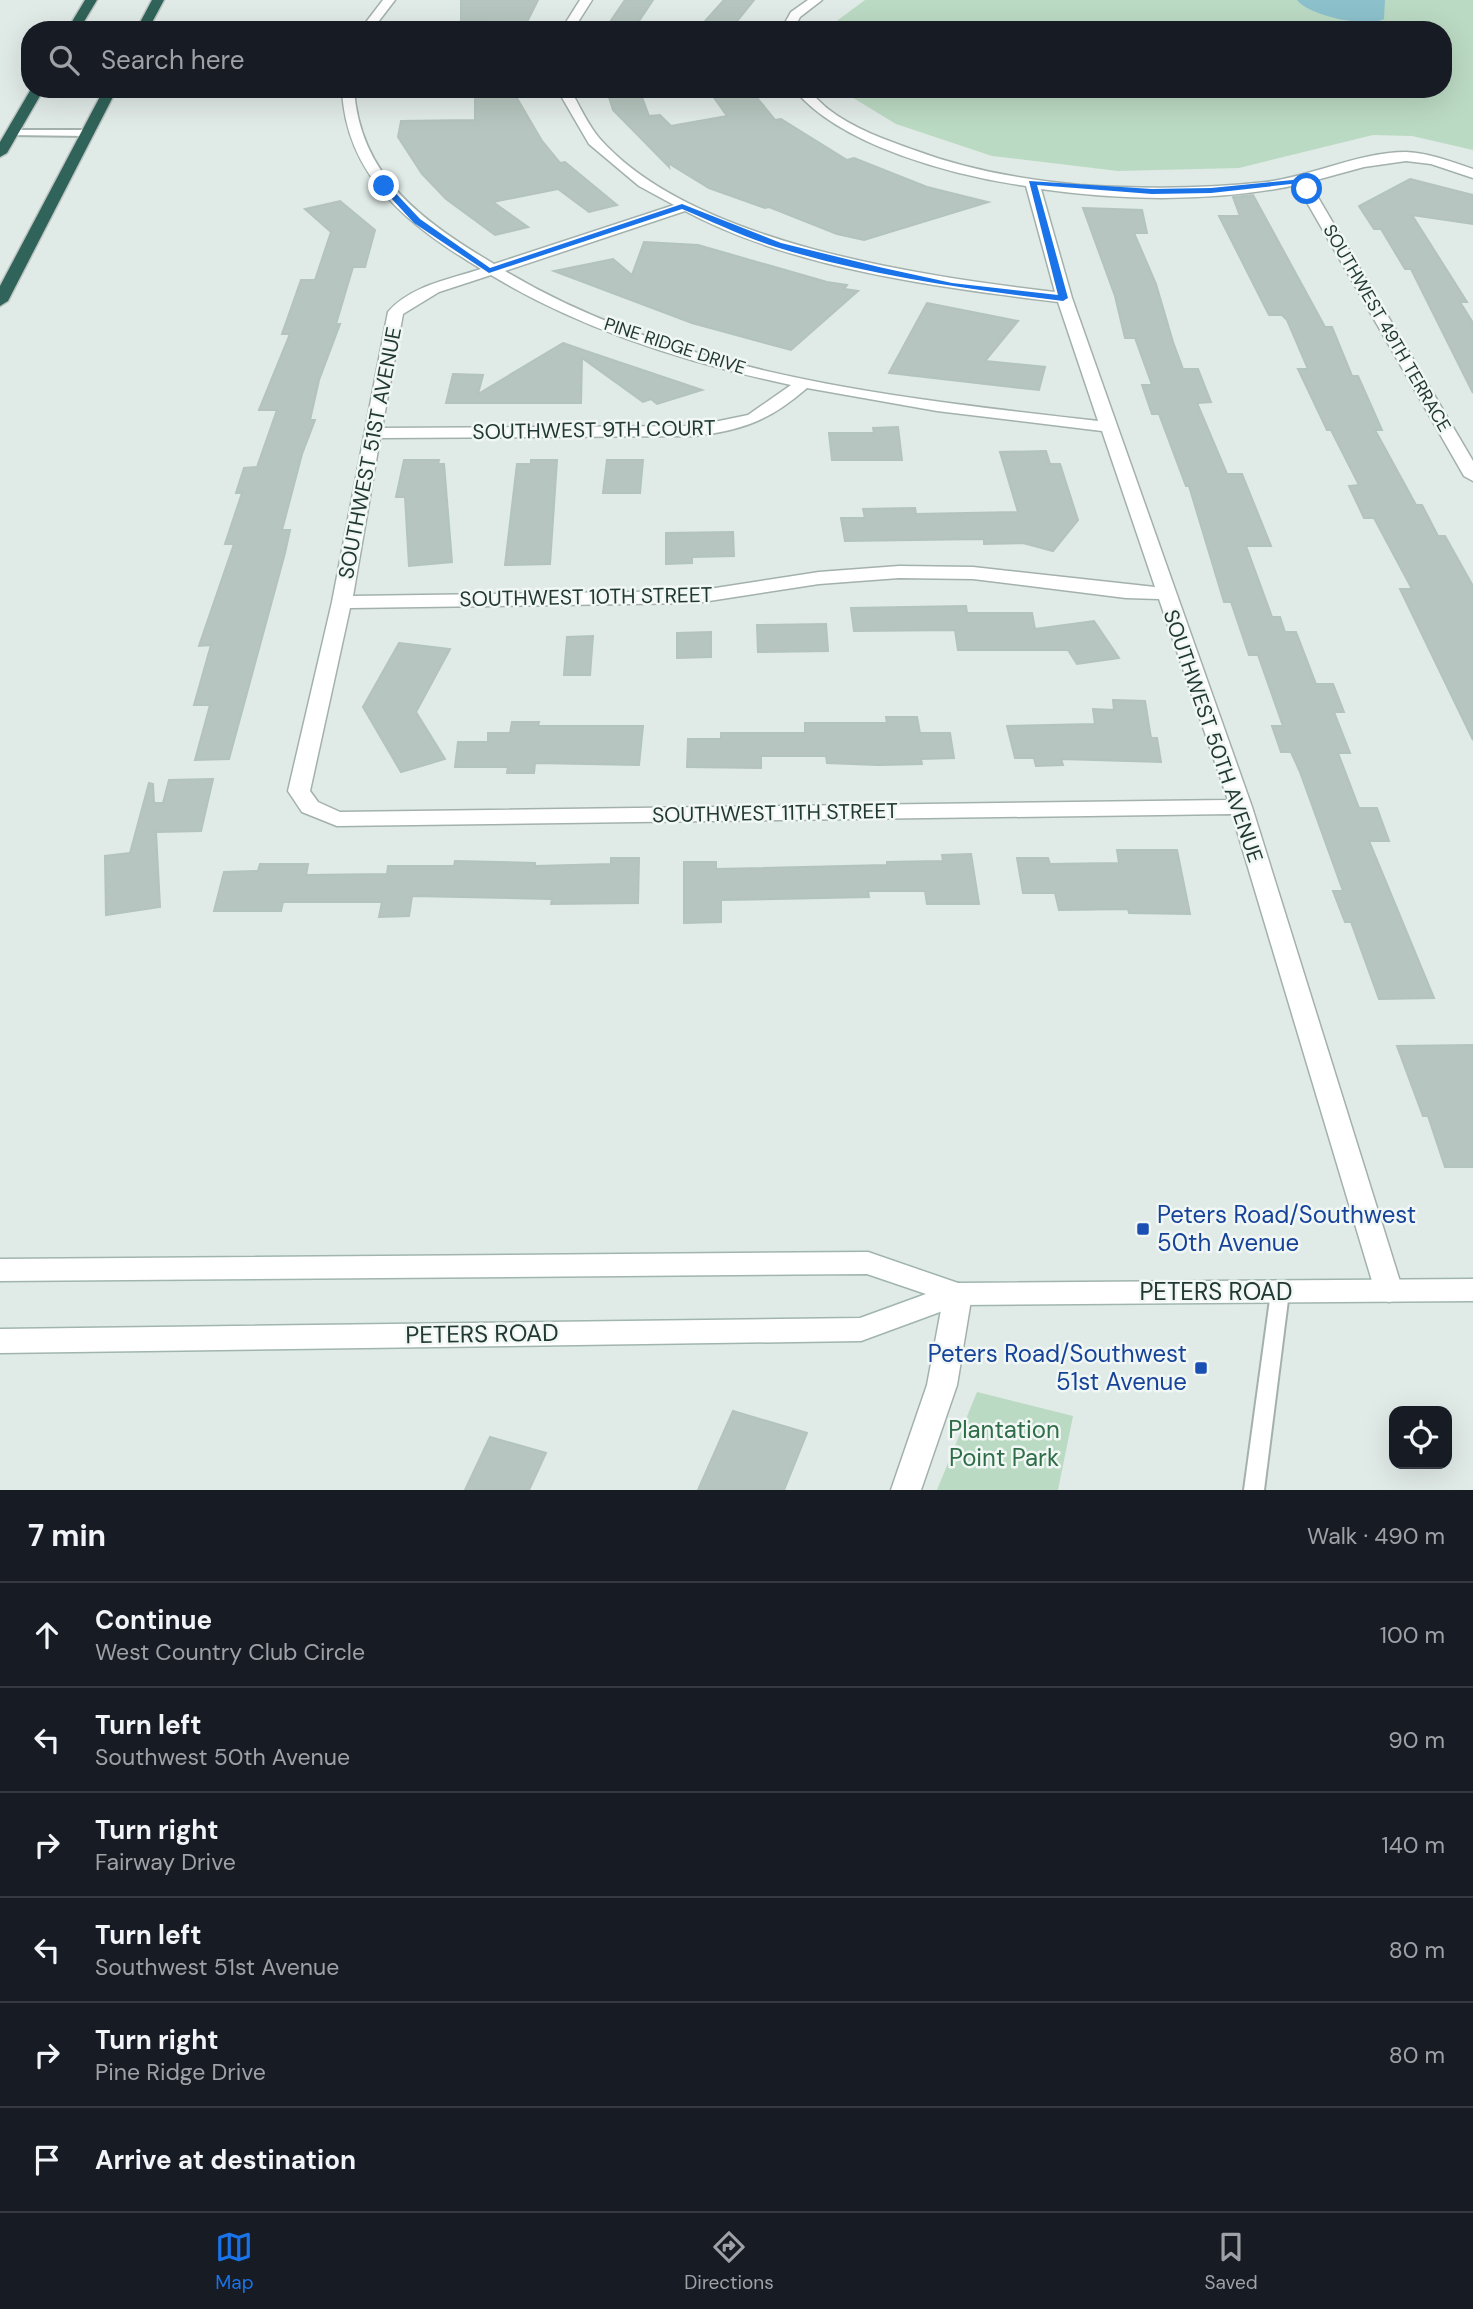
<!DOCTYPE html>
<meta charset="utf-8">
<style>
:root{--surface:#171b24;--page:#20242c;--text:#f1f3f6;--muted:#9ea1a6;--line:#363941;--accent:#1a73e8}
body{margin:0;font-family:"DM Sans",sans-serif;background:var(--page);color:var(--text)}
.controls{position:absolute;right:21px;bottom:21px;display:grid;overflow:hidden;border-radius:14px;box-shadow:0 7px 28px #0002}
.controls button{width:63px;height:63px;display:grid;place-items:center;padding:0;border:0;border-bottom:2px solid var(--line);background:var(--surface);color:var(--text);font:35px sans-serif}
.stop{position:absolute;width:21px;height:21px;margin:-16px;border:5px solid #1a73e8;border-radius:50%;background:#fff}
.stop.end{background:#1a73e8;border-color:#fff;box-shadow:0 2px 7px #0008}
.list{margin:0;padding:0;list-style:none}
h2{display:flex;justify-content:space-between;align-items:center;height:91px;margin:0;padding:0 28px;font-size:30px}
h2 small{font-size:23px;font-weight:400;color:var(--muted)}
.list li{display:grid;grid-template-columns:46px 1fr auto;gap:21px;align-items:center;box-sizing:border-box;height:105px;padding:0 28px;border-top:2px solid var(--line)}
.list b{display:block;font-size:26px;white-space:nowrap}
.list p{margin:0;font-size:23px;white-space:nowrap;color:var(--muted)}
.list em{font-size:23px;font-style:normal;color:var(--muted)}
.icon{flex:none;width:38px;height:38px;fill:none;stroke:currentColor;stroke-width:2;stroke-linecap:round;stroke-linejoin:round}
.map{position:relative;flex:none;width:1473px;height:1490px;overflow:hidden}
.search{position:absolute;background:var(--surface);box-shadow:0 7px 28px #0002;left:21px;right:21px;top:21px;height:77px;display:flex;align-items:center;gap:18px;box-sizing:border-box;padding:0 24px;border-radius:28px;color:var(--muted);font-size:26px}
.sheet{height:721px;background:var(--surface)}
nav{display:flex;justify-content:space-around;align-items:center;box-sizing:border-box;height:98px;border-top:2px solid var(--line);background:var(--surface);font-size:19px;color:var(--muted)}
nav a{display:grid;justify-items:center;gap:4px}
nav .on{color:var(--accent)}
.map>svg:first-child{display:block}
.green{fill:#bbdac3}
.water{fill:#8cc1cc}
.building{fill:#b6c5bf;stroke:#b3c3bd;stroke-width:2}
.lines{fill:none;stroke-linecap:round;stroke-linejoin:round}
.service-casing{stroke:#a3b1ad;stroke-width:4}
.minor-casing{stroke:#a3b1ad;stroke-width:3}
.secondary-casing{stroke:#a0b5ae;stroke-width:3}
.motorway-casing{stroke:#bdc4c2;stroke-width:3}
.service{fill:#fff;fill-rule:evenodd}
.minor{fill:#fff;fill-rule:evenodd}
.secondary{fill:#fff;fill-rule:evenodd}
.motorway{fill:#306359;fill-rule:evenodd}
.route{fill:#1a73e8}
.transit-dot{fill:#1a4fb4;stroke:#f1f7f4;stroke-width:2.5}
.labels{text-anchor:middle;stroke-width:5;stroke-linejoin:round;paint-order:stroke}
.far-street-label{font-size:18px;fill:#223933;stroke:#f1f7f4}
.street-label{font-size:21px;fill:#223933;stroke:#f1f7f4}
.near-transit-label{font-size:24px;fill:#164399;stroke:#f1f7f4;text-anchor:start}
.near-street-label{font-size:24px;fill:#223933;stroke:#f1f7f4}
.near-park-label{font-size:24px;fill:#2f6d48;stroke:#f1f7f4}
</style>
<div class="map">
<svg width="1473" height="1490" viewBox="0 0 1473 1490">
<rect width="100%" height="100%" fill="#e0eae6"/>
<g class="green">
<polygon points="865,0 1473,0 1473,150 1412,136 1373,135 1239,168 1118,171 992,156 896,124 850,96 847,89 1443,89 1443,30 829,30 830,26"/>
<polygon points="977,1392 1073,1416 1058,1490 937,1490"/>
</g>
<path class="water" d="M1297 0H1385L1384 19C1366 28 1309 16 1297 0Z"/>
<g class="building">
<polygon points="461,0 538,0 523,30 503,30 504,22 461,21"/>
<polygon points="625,0 653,0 637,24 610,22"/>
<polygon points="724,0 754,0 730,30 697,30"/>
<polygon points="639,89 649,116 660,115 671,126 727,116 710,92 750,89 775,120 781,119 847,160 854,158 927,187 988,202 864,240 837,234 769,207 765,208 709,188 668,163 669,167 613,110 607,91"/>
<polygon points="514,93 542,141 560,163 565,162 617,205 589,212 558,189 493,202 528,227 495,235 446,199 422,174 398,137 401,121 475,120 475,95"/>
<polygon points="1410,179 1473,195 1473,224 1412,215 1467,302 1460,302 1473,323 1473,393 1411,269 1405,269 1381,229 1374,229 1359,206"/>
<polygon points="1253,195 1325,327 1332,327 1352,376 1358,376 1382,430 1375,430 1416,505 1422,505 1438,536 1445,536 1473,586 1473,740 1400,589 1412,589 1374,518 1364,518 1349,486 1359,485 1331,430 1327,430 1298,369 1308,369 1287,320 1282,315 1269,315 1219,216 1240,216 1233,197"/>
<polygon points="340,201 375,230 365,267 353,267 336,324 340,324 319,380 310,420 315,420 302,454 282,530 290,530 285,553 229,759 195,760 210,705 194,705 211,645 199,646 234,544 225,544 242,493 236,493 244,468 257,467 277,410 259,410 290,334 282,334 301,280 315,280 331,232 305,209"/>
<polygon points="1083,208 1142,210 1147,233 1134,233 1156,284 1173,342 1183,369 1198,369 1211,402 1197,403 1227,474 1242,474 1271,546 1246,546 1272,617 1280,617 1285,632 1296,632 1316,684 1333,684 1344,712 1334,712 1350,753 1338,753 1359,808 1377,808 1389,841 1369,841 1434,998 1379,999 1351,922 1345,922 1333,891 1343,891 1300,772 1291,752 1281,752 1272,726 1283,726 1258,655 1249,655 1231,602 1224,602 1189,486 1186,486 1159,414 1152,414 1142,385 1152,385 1135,338 1125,338 1115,296"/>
<polygon points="644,242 698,245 827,282 847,285 844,289 858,291 791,350 692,323 554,271 613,259 632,275"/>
<polygon points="927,303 1018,321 985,361 1045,367 1039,390 889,373"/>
<polygon points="563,343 583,350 702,390 657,404 651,399 643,402 582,358 581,403 446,403 453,374 483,375 478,394"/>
<polygon points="898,427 902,460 832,460 829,433 874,433 873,428"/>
<polygon points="1046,451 1050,464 1060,464 1078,520 1053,551 1023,543 984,544 984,539 845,541 841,518 865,518 863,509 915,508 916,514 1018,512 1000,452"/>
<polygon points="404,460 439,460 438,464 444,464 452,562 409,566 405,497 396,497"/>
<polygon points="531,460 557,460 550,564 505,565 517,464 531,464"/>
<polygon points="607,460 643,460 640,493 603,493"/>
<polygon points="733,532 734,556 692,557 692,563 666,564 666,533"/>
<polygon points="966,606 967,613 1032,613 1035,629 1094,621 1119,658 1077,664 1068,650 958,650 955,630 854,631 851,608"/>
<polygon points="826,624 828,651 758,652 757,625"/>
<polygon points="711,632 711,657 677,658 677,633"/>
<polygon points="593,636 590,675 564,675 567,637"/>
<polygon points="399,643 450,649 416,712 445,759 401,772 363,707"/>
<polygon points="1113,700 1145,701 1151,738 1157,738 1161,762 1061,759 1063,765 1036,766 1034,758 1015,758 1007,726 1095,724 1093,709 1114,710"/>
<polygon points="886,717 917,717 920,733 950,733 954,758 921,759 922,764 878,765 827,763 826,756 761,756 761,768 687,767 688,739 721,739 721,733 805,733 805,723 887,723"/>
<polygon points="512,722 539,722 538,726 643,726 639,765 535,763 534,773 507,773 508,767 455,767 458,742 488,742 488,733 510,733"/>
<polygon points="213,779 201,831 156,832 160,907 106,915 105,856 130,853 149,783 153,784 154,803 163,803 169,780"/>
<polygon points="1117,850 1177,850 1190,914 1129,913 1128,909 1059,910 1055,893 1023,893 1017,858 1048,858 1050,864 1119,863"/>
<polygon points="971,854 979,904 927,904 925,891 868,891 869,897 721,900 721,922 684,923 684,862 716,862 716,869 887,865 887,862 943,861 942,855"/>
<polygon points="611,858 639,858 638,903 551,904 552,899 412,896 409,916 379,917 382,902 283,902 281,911 214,911 224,872 258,871 260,864 308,864 306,875 387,874 388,866 454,866 455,861 535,863 535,866 611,864"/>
<polygon points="1473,1045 1473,1167 1445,1167 1428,1116 1423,1116 1397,1046"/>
<polygon points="733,1411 807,1433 784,1490 698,1490"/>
<polygon points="490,1437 546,1453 529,1490 465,1490"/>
</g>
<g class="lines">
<defs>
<g id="service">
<polygon points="12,130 88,130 92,133 88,136 9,135 9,131"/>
<polygon points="1280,1285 1287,1287 1289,1292 1264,1490 1244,1490 1271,1292 1273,1287"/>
</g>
<g id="minor">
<polygon points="383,0 395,0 372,30 360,30"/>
<polygon points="580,0 592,0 573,30 561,30"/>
<polygon points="808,0 822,0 800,17 793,30 781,30 791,12"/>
<path d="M342 89H354C360 178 424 222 494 264L674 205 639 186 589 144 557 89H570C579 105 588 125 600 139 694 244 920 276 1055 292L1026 186C955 176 840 146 794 89 811 89 816 99 828 109 852 128 886 140 914 150 967 170 1025 180 1080 185 1142 189 1204 189 1266 182 1313 176 1359 152 1406 152 1429 153 1452 162 1473 169V178L1431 164 1406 161 1364 167 1309 182 1473 461V481L1464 476 1297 185C1215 202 1124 201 1041 189L1072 298 1252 807 1403 1291 1399 1299 1389 1302 1379 1299 1375 1291 1232 814 337 826 302 812 288 791 332 602 388 312C410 286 450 279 481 269 410 226 346 178 342 89ZM685 211C794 269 936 287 1058 302L1098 421C898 398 681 376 505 271ZM491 275C582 330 688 363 791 385L748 415 695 426 382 428 403 314 439 292ZM807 388 937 411 1102 431 1155 587 973 567 899 566 819 572 696 591 353 596 380 438 695 436C744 430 770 420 807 388ZM899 578 973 579 1126 598 1159 599 1228 800 340 812 318 802 310 791 350 608 696 603 819 584Z"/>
<polygon points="958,1283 968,1286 972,1294 957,1385 921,1490 891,1490 927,1385 944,1294 948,1286"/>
</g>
<polygon id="secondary" points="868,1252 958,1283 1473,1279 1473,1301 959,1305 861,1341 0,1353 0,1329 860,1318 926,1294 867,1274 0,1281 0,1259"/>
<g id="motorway">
<polygon points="85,0 97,0 79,30 67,30"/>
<polygon points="152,0 164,0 148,30 136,30"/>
<polygon points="31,89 44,89 7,153 0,157 0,142"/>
<polygon points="104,89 117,89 8,301 0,306 0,286"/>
</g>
</defs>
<use href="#service" class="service-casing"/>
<use href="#minor" class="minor-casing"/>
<use href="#secondary" class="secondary-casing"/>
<use href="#motorway" class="motorway-casing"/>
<use href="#service" class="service"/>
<use href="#minor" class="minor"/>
<use href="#secondary" class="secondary"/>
<use href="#motorway" class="motorway"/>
</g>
<path class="route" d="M1302 179 1309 191H1304L1300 183 1211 193 1152 194 1037 185 1068 298 1063 301C967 289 870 276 776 247 744 237 713 222 682 209L489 273 414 223 380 186 387 184 420 219 490 268 682 204 781 243 879 267 952 283 1058 295 1029 181 1152 189 1211 188Z"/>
<g class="transit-dot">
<rect x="1136" y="1222" width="14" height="14" rx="3.5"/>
<rect x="1194" y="1361" width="14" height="14" rx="3.5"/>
</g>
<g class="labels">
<g class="far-street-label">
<text transform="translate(1387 328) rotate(60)" y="6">SOUTHWEST 49TH TERRACE</text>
<text transform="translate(675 346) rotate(18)" y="6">PINE RIDGE DRIVE</text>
</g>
<g class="street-label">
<text transform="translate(594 430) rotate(-1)" y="7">SOUTHWEST 9TH COURT</text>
<text transform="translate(370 453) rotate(-79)" y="7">SOUTHWEST 51ST AVENUE</text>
<text transform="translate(586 597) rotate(-1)" y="7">SOUTHWEST 10TH STREET</text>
<text transform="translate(1213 736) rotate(71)" y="7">SOUTHWEST 50TH AVENUE</text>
<text transform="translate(775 813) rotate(-1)" y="7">SOUTHWEST 11TH STREET</text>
</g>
<g class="near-transit-label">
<text x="1157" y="1223">Peters Road/Southwest<tspan x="1157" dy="28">50th Avenue</tspan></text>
<text x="1187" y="1362" text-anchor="end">Peters Road/Southwest<tspan x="1187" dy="28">51st Avenue</tspan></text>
</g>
<g class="near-street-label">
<text x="1216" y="1300">PETERS ROAD</text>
<text transform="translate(482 1334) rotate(-1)" y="8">PETERS ROAD</text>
</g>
<g class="near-park-label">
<text x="1004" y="1438">Plantation<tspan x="1004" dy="28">Point Park</tspan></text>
</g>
</g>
</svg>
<div class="controls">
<button><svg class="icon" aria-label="locate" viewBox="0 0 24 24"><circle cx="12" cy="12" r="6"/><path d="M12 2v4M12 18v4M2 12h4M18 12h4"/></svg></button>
</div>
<div class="stop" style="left:1307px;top:189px"></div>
<div class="stop end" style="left:384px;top:186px"></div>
<div class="search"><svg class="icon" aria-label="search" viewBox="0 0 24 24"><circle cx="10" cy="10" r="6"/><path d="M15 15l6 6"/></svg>Search here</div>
</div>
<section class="sheet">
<h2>7 min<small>Walk · 490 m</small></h2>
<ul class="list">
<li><svg class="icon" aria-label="ahead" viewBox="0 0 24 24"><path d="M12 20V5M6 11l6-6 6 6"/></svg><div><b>Continue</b><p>West Country Club Circle</p></div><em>100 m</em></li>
<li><svg class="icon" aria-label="left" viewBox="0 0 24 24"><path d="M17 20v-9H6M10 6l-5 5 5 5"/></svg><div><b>Turn left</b><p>Southwest 50th Avenue</p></div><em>90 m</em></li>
<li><svg class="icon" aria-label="right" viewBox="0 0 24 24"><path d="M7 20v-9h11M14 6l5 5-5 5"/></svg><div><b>Turn right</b><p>Fairway Drive</p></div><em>140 m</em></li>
<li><svg class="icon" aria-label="left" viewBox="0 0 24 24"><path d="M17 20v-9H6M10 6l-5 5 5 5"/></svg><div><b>Turn left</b><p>Southwest 51st Avenue</p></div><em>80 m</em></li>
<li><svg class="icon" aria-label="right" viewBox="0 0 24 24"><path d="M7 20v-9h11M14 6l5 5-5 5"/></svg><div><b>Turn right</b><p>Pine Ridge Drive</p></div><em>80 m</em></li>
<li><svg class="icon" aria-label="arrive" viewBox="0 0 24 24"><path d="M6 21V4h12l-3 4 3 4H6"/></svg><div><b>Arrive at destination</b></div></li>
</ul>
</section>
<nav>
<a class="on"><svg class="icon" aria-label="map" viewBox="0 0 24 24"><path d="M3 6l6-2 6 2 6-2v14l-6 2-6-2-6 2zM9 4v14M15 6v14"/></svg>Map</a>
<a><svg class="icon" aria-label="directions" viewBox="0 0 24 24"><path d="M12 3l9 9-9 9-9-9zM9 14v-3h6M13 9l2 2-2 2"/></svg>Directions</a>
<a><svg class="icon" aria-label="saved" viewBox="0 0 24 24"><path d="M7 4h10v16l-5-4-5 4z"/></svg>Saved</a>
</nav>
